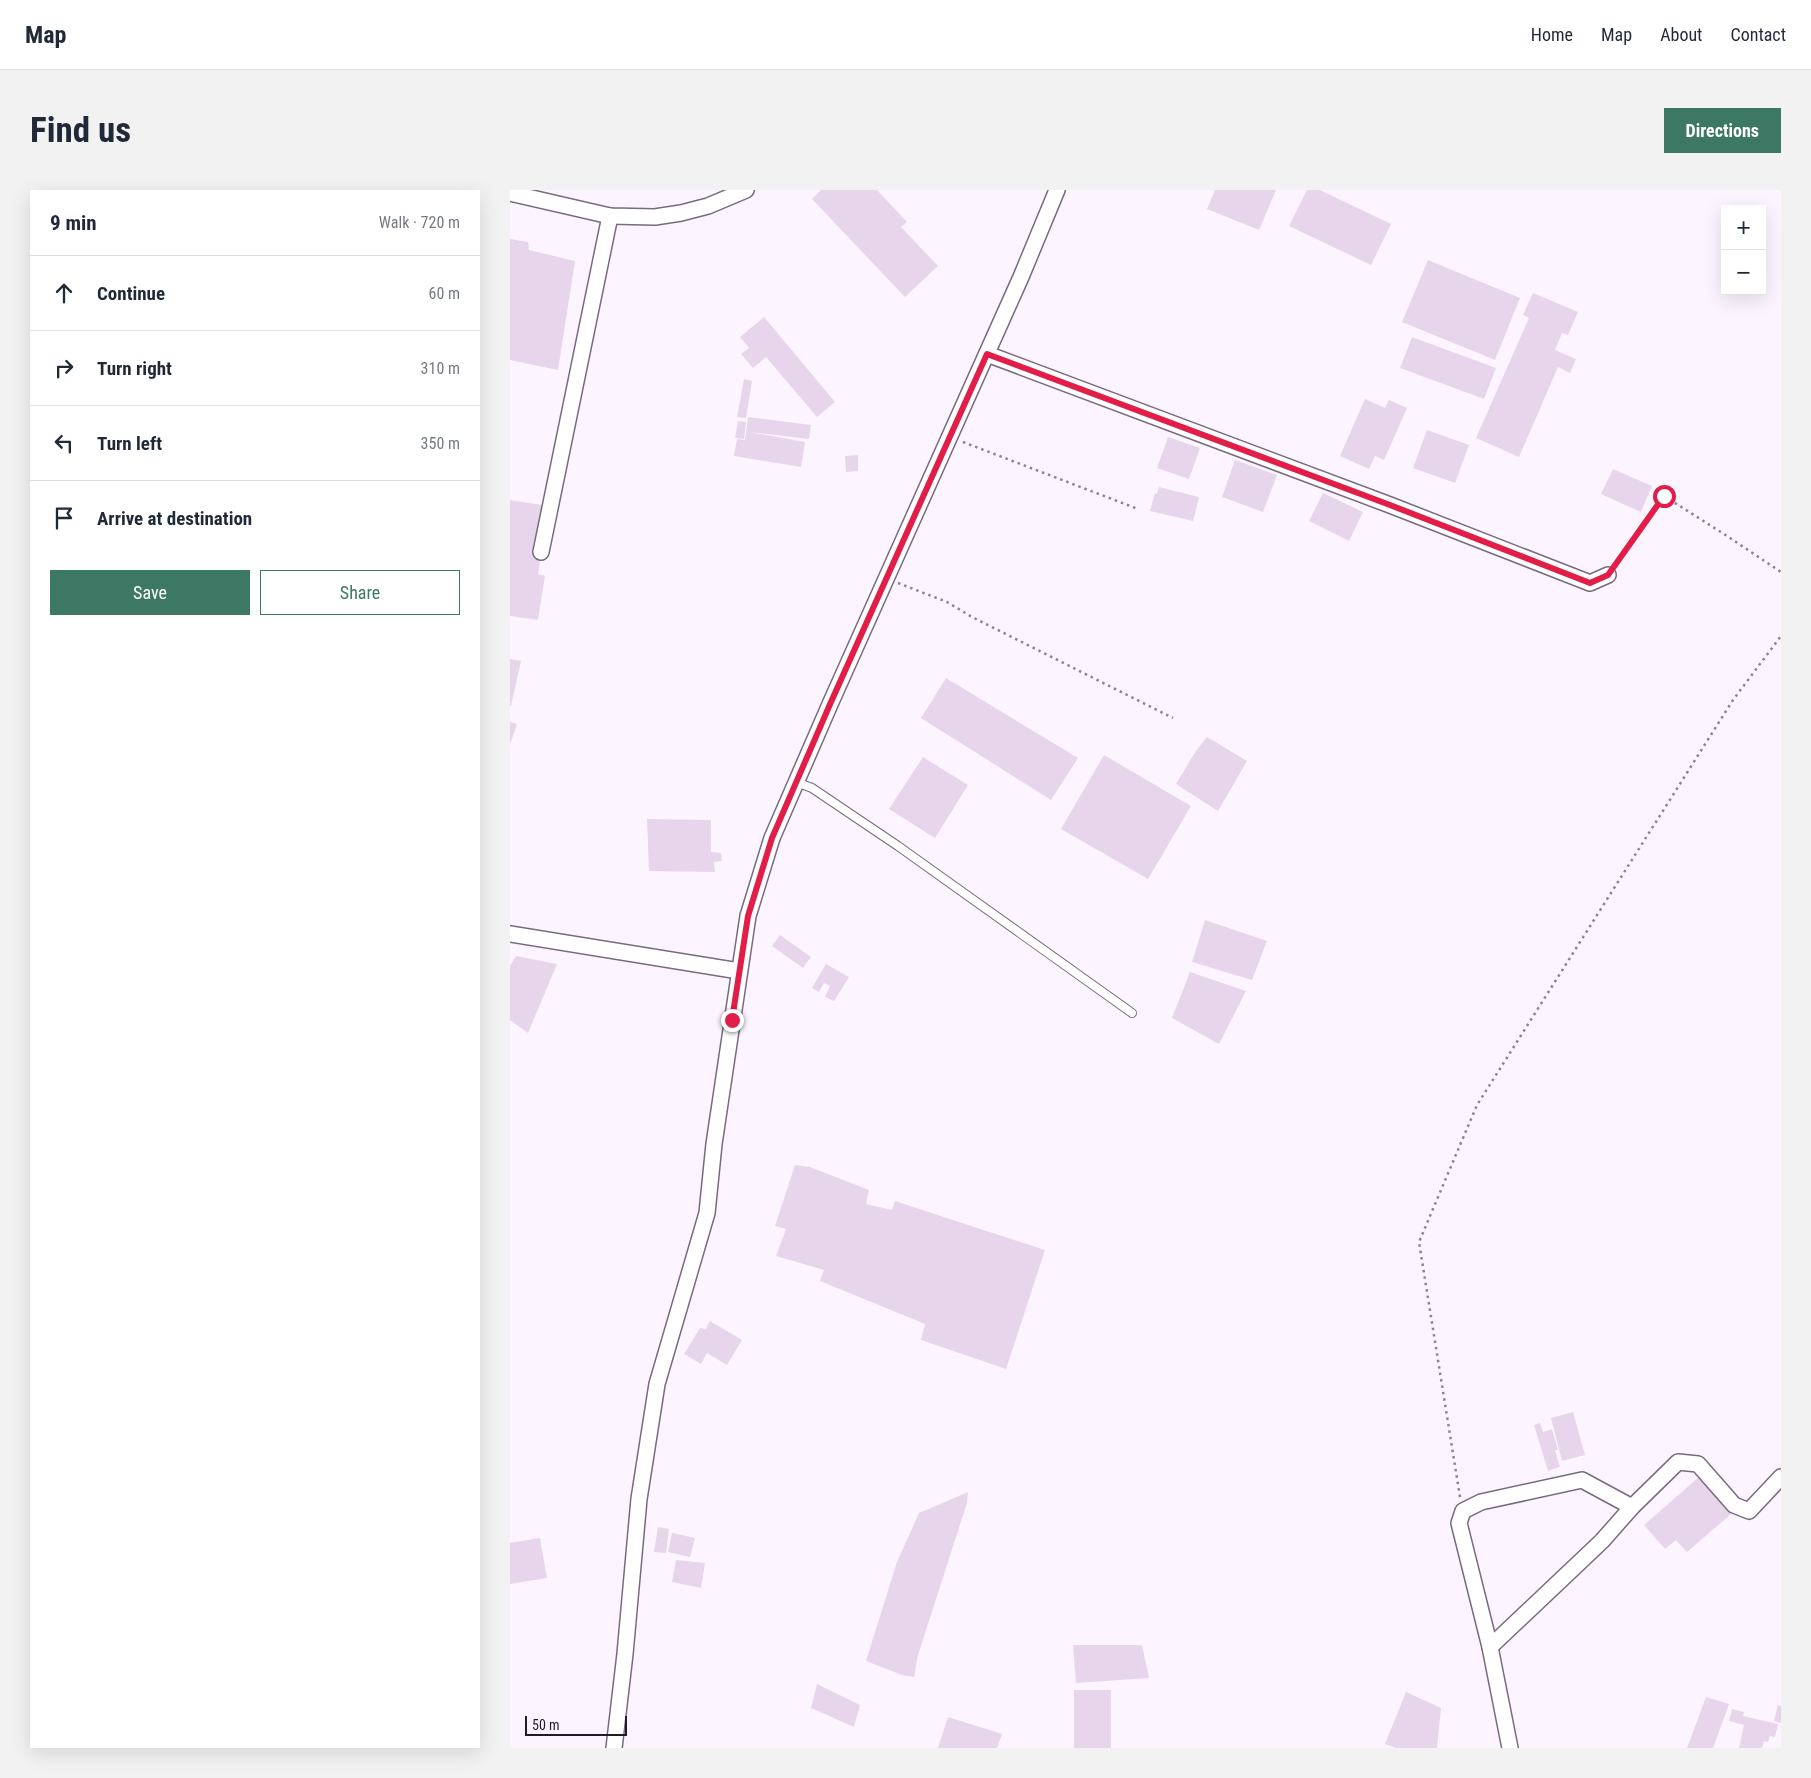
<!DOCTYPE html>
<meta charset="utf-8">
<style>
:root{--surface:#fff;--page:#f2f2f3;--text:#1f2937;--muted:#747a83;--line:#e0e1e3;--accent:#3c7863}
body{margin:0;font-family:"Roboto Condensed",sans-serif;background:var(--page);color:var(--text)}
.controls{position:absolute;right:15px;top:15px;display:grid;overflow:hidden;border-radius:0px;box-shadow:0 5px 20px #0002}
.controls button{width:45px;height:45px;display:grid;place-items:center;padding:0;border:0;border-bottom:1px solid var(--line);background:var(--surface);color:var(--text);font:25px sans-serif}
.scale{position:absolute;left:15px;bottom:12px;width:102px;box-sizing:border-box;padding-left:5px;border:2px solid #211b23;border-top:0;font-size:14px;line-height:18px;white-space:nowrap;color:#211b23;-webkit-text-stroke:4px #fcf5ff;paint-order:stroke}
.stop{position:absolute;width:15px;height:15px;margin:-11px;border:4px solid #e11d48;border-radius:50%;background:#fff}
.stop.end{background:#e11d48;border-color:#fff;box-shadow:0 1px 5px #0008}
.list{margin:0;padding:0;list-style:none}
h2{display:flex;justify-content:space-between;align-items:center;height:65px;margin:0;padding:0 20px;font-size:21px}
h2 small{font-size:16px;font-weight:400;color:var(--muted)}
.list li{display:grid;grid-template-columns:32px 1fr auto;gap:15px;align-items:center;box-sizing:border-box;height:75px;padding:0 20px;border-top:1px solid var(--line)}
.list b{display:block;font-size:19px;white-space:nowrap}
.list em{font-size:16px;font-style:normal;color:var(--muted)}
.actions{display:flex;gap:10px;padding:15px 20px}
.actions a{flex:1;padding:11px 0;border:1px solid var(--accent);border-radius:0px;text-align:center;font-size:18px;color:var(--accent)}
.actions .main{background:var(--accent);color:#fff}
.icon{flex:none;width:28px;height:28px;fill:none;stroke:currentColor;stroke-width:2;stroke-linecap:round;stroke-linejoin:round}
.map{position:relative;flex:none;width:1271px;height:1558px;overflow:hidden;border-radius:0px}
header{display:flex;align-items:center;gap:30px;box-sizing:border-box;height:70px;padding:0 25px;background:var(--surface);border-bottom:1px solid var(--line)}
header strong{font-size:24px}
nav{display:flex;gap:28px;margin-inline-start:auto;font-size:18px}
.intro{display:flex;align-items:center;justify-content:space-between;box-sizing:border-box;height:120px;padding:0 30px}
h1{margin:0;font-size:35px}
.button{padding:12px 22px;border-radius:0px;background:var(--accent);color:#fff;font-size:18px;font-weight:700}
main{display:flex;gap:30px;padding:0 30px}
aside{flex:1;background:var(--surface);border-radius:0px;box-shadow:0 5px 20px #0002}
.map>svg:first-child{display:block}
.building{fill:#e7d5ec}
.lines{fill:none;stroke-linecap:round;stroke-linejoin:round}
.lane-casing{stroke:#7a6a7f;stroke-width:10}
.street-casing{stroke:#7a6a7f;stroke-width:18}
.path{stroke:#8b858e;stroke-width:2.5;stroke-dasharray:2.5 4;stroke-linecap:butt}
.lane{stroke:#fff;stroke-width:8}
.street{stroke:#fff;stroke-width:15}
.route{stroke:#e11d48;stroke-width:6}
</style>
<header>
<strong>Map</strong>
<nav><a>Home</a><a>Map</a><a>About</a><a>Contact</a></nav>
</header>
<div class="intro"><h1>Find us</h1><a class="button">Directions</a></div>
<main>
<aside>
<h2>9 min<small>Walk · 720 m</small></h2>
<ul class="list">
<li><svg class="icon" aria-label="ahead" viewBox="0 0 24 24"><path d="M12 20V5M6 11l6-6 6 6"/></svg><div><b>Continue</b></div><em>60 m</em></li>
<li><svg class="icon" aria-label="right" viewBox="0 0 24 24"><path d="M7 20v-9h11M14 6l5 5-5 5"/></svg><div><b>Turn right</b></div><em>310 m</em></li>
<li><svg class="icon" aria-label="left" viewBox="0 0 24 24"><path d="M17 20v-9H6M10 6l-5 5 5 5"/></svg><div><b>Turn left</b></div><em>350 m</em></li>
<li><svg class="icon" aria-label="arrive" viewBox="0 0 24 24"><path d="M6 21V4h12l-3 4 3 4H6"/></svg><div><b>Arrive at destination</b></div></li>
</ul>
<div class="actions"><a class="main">Save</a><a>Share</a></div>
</aside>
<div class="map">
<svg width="1271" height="1558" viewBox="0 0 1271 1558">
<rect width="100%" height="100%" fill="#fcf5ff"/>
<g class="building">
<polygon points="311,0 367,0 397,32 391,37 428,76 395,107 302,9"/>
<polygon points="705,0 766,0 749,40 697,19"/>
<polygon points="797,0 810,0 881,34 861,75 779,36"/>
<polygon points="0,49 18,52 19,60 65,71 48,180 0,170"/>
<polygon points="918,70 1010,108 985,170 892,132"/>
<polygon points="1023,103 1068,122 1058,145 1052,143 1045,160 1066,169 1060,183 1048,177 1009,267 966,248 1019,128 1013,125"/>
<polygon points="254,127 325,212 307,227 256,167 243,178 231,164 239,158 230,147"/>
<polygon points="902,147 986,178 974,209 890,178"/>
<polygon points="234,189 242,191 236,228 227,227"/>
<polygon points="855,209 875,218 879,210 897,218 874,270 865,266 859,279 830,266"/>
<polygon points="238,227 301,235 299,249 239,242 295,252 291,277 224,266 227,249 235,250"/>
<polygon points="228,231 236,232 234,249 225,248"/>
<polygon points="917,240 959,255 945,293 903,278"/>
<polygon points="658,247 690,258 679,289 647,278"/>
<polygon points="348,265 348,281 336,282 335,266"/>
<polygon points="725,270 767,285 753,322 712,307"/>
<polygon points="1103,279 1142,296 1131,322 1091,304"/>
<polygon points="649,297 689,307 683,331 640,321 645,303 647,304"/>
<polygon points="813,303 853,322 839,351 799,331"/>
<polygon points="0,310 38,316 28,384 35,386 28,430 0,426"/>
<polygon points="0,469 11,471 1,516 0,516"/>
<polygon points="436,488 568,568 541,610 411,528"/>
<polygon points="0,532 7,534 0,554"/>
<polygon points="697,547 737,571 708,621 666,594 686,561"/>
<polygon points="594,565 681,616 638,689 551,639"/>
<polygon points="413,567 458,595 425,648 379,619"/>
<polygon points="137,629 201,630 201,662 211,663 212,671 204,672 205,682 139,681"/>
<polygon points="695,730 757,751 742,790 682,772"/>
<polygon points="270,745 301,767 293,778 262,756"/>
<polygon points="6,766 47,774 18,843 0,830 0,776"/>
<polygon points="316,774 339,787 324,811 315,807 320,796 314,793 309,802 302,798"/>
<polygon points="680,782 736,801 709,854 662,828"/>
<polygon points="285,975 300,977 359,1000 356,1014 382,1020 385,1011 535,1060 496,1179 411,1150 415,1134 310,1091 314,1080 266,1066 276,1039 265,1036"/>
<polygon points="200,1131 232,1150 217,1175 197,1163 191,1174 174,1164 190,1138 196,1139"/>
<polygon points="1063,1222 1075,1265 1052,1271 1041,1228"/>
<polygon points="1030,1233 1033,1242 1042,1239 1048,1260 1045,1260 1050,1277 1038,1281 1024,1235"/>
<polygon points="1189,1287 1221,1324 1177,1362 1166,1350 1155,1359 1134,1335"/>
<polygon points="458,1302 457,1313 408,1465 404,1487 392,1485 356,1471 387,1372 409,1323"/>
<polygon points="148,1337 159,1339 156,1363 144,1362"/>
<polygon points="162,1343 185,1348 180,1367 158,1362"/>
<polygon points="30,1348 37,1388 0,1394 0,1353"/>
<polygon points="166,1370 195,1373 191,1398 162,1392"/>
<polygon points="563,1455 632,1455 639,1488 566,1493"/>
<polygon points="307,1494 350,1515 344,1537 301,1518"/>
<rect x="564" y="1500" width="37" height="58"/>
<polygon points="896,1502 931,1518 927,1558 886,1558 875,1554"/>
<polygon points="1196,1507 1219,1514 1203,1558 1177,1558"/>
<polygon points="1268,1515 1271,1516 1271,1533 1264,1531"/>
<polygon points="1222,1519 1234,1522 1233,1526 1268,1534 1265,1547 1260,1546 1258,1552 1254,1551 1252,1558 1229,1558 1234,1535 1219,1531"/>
<polygon points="438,1527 492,1544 487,1558 428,1558"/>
</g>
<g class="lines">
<defs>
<polyline id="lane" points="286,592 302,598 388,656 622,823"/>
<g id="street">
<polyline points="0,3 100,26 145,27 171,23 198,16 236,0"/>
<polyline points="477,164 880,315 1080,393 1098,385"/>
<polyline points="31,362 100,26"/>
<polyline points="0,744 229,781"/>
<polyline points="980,1457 1092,1351 1122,1317 1168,1272 1188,1274 1224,1315 1239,1321 1271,1287"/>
<polyline points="104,1558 115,1464 129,1309 147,1194 197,1023 204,954 238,726 262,648 321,512 511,87 547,0"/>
<polyline points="1000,1558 980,1457 949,1333 953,1321 971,1312 1072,1290 1122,1317"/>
</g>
</defs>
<use href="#lane" class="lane-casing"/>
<use href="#street" class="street-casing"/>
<g class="path">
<polyline points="453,252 628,319"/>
<polyline points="1105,375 1154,306 1214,344 1271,382"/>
<polyline points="388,393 437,412 462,427 663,528"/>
<polyline points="950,1307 909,1052 967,915 1223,510 1271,446"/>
</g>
<use href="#lane" class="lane"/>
<use href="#street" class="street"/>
</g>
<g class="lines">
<polyline class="route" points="222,830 238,726 262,648 321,512 477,164 880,315 1080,393 1098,385 1154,306"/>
</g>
</svg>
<div class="controls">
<button>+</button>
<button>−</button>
</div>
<div class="scale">50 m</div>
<div class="stop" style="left:1154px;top:306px"></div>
<div class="stop end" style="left:222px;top:830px"></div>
</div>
</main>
